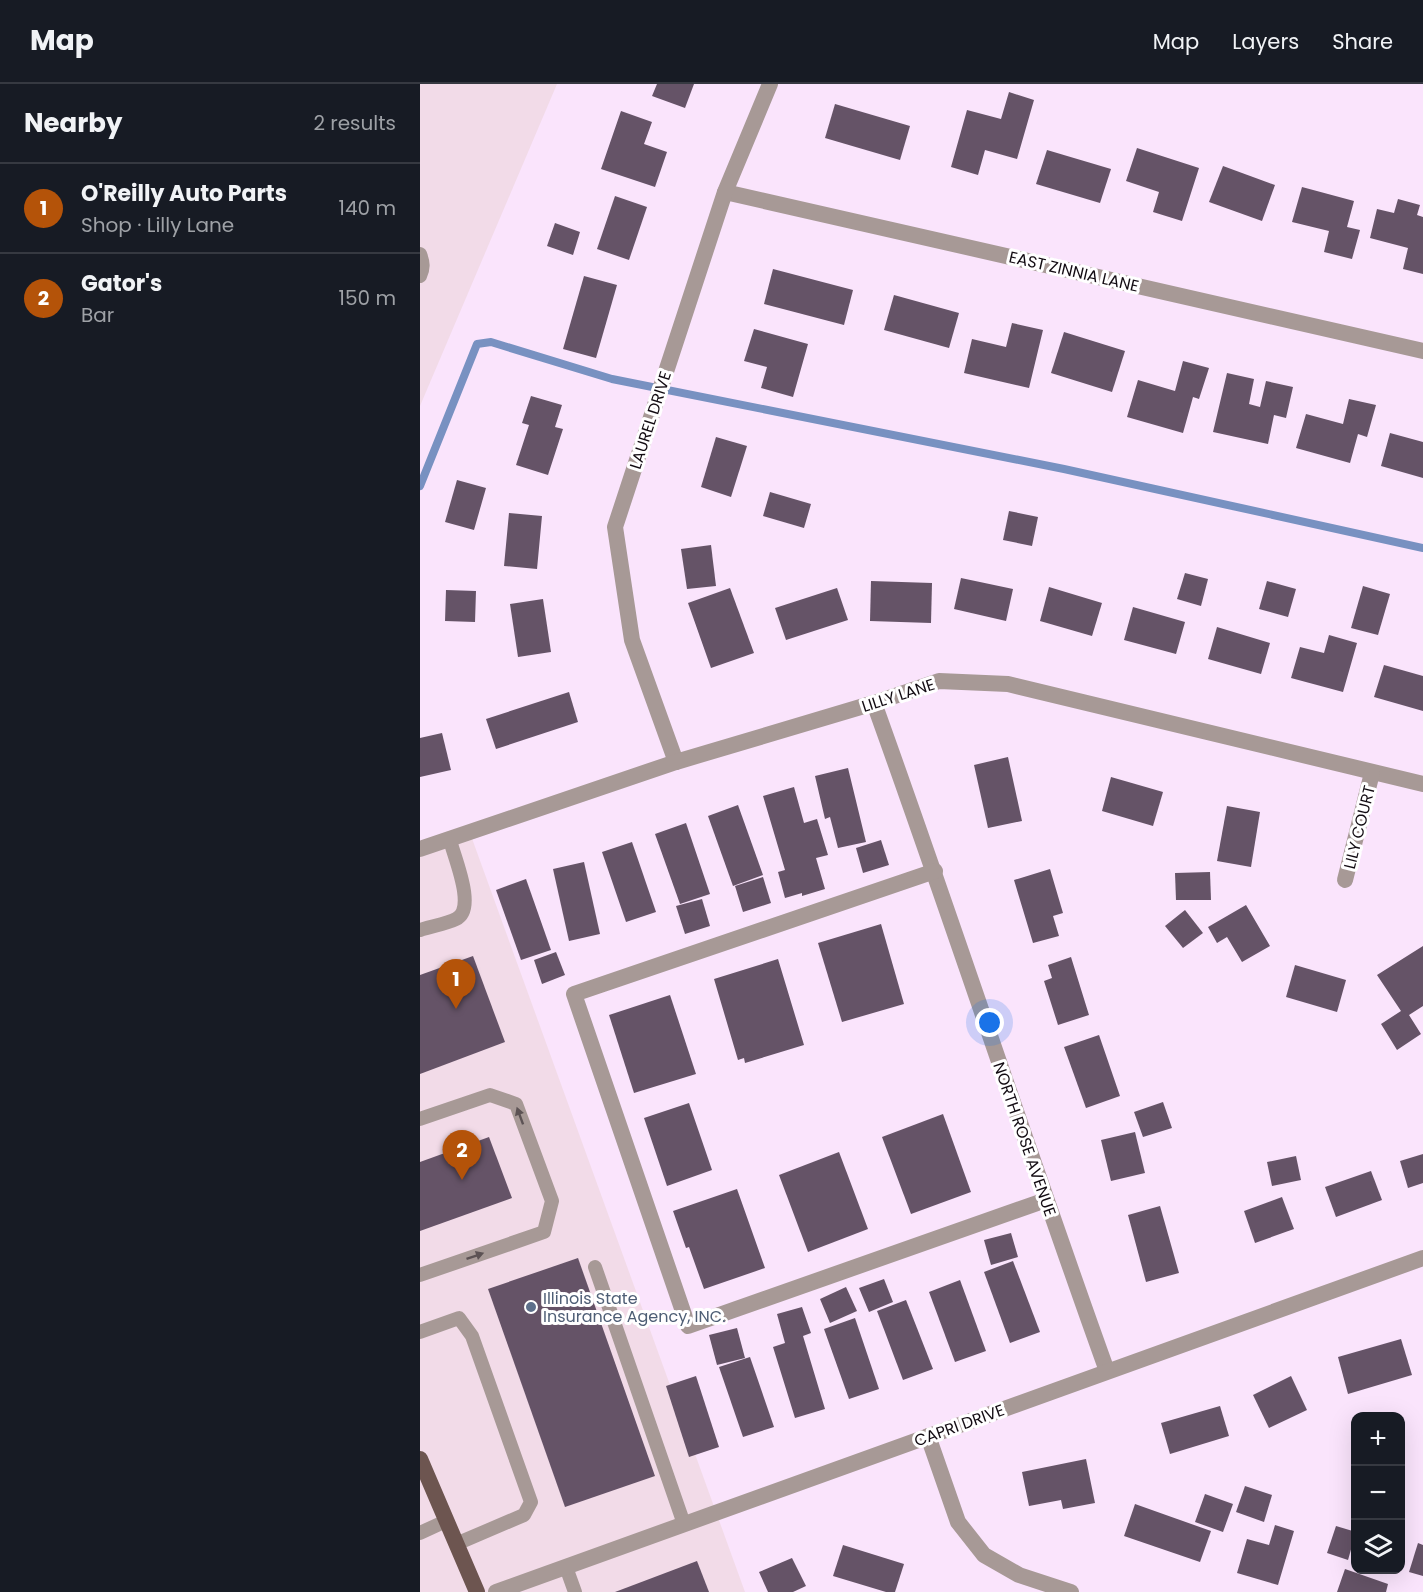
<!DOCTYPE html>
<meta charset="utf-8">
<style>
:root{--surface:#171b24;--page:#20242c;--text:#f1f3f6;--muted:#9ea1a6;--line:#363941;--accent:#b45309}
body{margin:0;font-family:Poppins,sans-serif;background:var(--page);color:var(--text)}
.controls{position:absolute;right:18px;bottom:18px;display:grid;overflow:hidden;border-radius:12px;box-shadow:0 6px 24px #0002}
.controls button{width:54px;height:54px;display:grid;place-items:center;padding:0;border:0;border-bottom:2px solid var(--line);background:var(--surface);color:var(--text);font:30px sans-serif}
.you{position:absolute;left:570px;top:939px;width:21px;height:21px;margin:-15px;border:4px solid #fff;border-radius:50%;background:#1a73e8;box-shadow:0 0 0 9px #1a73e833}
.badge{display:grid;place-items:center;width:39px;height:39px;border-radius:50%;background:var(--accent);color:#fff;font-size:20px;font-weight:700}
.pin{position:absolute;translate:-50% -50px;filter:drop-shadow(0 2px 3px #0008)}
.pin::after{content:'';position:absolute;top:32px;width:21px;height:18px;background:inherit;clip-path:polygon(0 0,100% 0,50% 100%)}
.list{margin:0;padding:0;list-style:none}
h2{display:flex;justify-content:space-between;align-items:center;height:78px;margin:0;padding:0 24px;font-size:26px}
h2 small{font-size:20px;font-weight:400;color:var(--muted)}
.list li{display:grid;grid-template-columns:39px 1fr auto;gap:18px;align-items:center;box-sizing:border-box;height:90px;padding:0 24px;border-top:2px solid var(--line)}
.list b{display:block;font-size:22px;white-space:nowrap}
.list p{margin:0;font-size:20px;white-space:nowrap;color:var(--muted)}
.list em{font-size:20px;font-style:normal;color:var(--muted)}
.icon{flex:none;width:33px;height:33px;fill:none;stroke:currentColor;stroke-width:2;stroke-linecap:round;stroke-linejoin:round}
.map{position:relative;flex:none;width:1003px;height:1508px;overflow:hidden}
header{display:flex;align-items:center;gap:36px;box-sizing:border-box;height:84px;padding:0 30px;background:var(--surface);border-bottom:2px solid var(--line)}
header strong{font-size:28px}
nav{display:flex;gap:33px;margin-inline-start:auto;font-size:21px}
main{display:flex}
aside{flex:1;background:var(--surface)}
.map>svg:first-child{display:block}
.commercial{fill:#f2dbe8}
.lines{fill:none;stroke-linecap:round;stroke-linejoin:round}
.stream{stroke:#7891c1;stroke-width:8}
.building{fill:#655367}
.service{stroke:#a79996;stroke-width:14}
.minor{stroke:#a79996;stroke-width:16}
.primary{stroke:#6d5550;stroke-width:16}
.oneway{fill:#5c5254}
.service-dot{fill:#5c6f8a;stroke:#fff;stroke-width:2}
.labels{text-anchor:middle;stroke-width:6;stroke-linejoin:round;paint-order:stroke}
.street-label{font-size:16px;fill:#120b12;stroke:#fff}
.service-label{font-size:16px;fill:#4e5e75;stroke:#fff;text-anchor:start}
</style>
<header>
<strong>Map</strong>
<nav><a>Map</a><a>Layers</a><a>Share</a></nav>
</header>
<main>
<aside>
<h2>Nearby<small>2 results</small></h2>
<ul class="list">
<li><span class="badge">1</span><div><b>O'Reilly Auto Parts</b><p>Shop · Lilly Lane</p></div><em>140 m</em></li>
<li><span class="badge">2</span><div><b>Gator's</b><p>Bar</p></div><em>150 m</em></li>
</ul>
</aside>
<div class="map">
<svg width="1003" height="1508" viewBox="0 0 1003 1508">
<rect width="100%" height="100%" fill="#fae4fc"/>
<g class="commercial">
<polygon points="0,0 137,0 0,322"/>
<polygon points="50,749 325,1508 0,1508 0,761"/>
</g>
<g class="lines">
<polyline class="stream" points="0,402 57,260 71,258 192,295 644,385 1003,464"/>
</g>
<g class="building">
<polygon points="237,0 274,0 265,24 232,12"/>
<polygon points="589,8 614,16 597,75 565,66 558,91 531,83 547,26 581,35"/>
<polygon points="415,20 490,42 480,76 405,54"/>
<polygon points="201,27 232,38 224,60 247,68 235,103 181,85"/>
<polygon points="717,64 779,84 762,137 733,128 739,108 706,97"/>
<polygon points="627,66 691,85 680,119 616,100"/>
<polygon points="803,82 855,101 842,137 789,118"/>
<polygon points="882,103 934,117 927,143 940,146 932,175 904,168 909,147 872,138"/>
<polygon points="195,112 227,123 209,176 177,165"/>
<polygon points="978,115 1000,121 997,131 1003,133 1003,190 983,185 988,164 950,154 957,125 974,129"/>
<polygon points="135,139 160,148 153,171 127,162"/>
<polygon points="353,185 433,206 424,241 344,220"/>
<polygon points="164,192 197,201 176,274 143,265"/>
<polygon points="474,211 539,229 529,264 464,246"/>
<polygon points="592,239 623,246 609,304 544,289 552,255 586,263"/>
<polygon points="334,245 388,260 373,313 341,304 347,283 324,277"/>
<polygon points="644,248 705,267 692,308 631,289"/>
<polygon points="763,277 789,284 779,315 773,313 763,349 707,333 718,296 755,307"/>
<polygon points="807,289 834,295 829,320 840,323 846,297 873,303 866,334 854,331 848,360 793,348"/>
<polygon points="111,312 142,321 135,343 143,345 128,391 96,381 109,341 102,339"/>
<polygon points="929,315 956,321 947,353 938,350 930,379 876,364 886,330 923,340"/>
<polygon points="970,349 1003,358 1003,394 961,382"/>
<polygon points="296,353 327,362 311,413 281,403"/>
<polygon points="37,396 66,404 54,446 25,438"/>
<polygon points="350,408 391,420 384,444 343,432"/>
<polygon points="589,427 618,433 612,462 583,456"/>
<polygon points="89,429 122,432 117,485 84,482"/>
<polygon points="291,461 296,502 267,505 261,465"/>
<polygon points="765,489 788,495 781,522 757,515"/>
<polygon points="541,494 593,505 586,537 534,525"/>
<polygon points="451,497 512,499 511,539 450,537"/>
<polygon points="847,497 876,505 868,533 839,525"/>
<polygon points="943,502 970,510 958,551 931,544"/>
<polygon points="629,503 682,519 672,552 620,537"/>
<polygon points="310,504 334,569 291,584 268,519"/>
<polygon points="417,504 428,536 366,556 355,524"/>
<polygon points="26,506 56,507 55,538 25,537"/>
<polygon points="123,515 131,568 98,573 90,520"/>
<polygon points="713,523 765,538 756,570 704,556"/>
<polygon points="797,543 850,559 841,590 788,575"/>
<polygon points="909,551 937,559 923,608 871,594 880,563 904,569"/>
<polygon points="964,581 1003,592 1003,627 954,613"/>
<polygon points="149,608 158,638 76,665 66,635"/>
<polygon points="22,649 31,686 0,693 0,654"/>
<polygon points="588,673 602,737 568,744 554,681"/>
<polygon points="428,684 446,758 418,764 410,733 405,735 395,692"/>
<polygon points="691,693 743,708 733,742 682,727"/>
<polygon points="374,703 384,739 397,735 408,771 396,774 405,805 382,812 382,809 365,814 358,788 365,786 343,712"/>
<polygon points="318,721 343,791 313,802 288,732"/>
<polygon points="807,722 840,728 831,783 797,777"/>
<polygon points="266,739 290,810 260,820 235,750"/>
<polygon points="461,756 469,781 443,789 436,764"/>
<polygon points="212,758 236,828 206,838 182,768"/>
<polygon points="164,778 180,850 149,857 133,785"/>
<polygon points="630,785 643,829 633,832 639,852 613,859 594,796"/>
<polygon points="790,788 791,816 756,816 755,789"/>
<polygon points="343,793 351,819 323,828 315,802"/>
<polygon points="106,795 131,866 101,876 76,806"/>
<polygon points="282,815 290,842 265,850 256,822"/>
<polygon points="826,821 850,862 822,878 807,853 797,859 788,843"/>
<polygon points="765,826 783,849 763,864 745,842"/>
<polygon points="461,840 484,920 422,938 398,859"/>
<polygon points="1003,862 1003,922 989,931 1001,950 977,966 961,940 981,927 957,891"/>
<polygon points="136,868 145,891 122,900 114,876"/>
<polygon points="53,872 85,958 0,990 0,891"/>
<polygon points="651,873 669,931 638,941 624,897 632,894 628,881"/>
<polygon points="358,875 384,961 325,979 324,974 318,976 294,895"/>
<polygon points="875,881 926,896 917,928 866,913"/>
<polygon points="250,911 276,990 214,1009 189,931"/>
<polygon points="679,951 700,1012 666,1024 644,963"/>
<polygon points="743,1018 752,1044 723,1053 714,1028"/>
<polygon points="269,1019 292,1086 247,1102 224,1034"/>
<polygon points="523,1030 551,1108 491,1130 462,1053"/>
<polygon points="715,1048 725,1089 691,1097 681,1056"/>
<polygon points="69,1053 92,1114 0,1147 0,1078"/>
<polygon points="419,1068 448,1145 388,1168 359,1091"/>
<polygon points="1003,1070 1003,1099 988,1104 980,1077"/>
<polygon points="876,1072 881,1096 852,1102 847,1078"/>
<polygon points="951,1087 962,1116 916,1133 905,1103"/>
<polygon points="317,1105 345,1184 284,1205 269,1163 266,1164 253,1127"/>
<polygon points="862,1113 874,1145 835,1159 824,1127"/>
<polygon points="740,1122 759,1189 726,1198 708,1131"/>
<polygon points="591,1149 598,1173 571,1181 564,1156"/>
<polygon points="158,1174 235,1392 145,1423 68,1205"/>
<polygon points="593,1177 620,1248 590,1259 564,1188"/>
<polygon points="464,1195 473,1218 449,1228 439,1204"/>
<polygon points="540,1196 566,1267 535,1278 509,1208"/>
<polygon points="426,1203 437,1227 410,1239 400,1215"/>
<polygon points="486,1216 513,1285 483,1296 457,1227"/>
<polygon points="382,1223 391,1249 383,1252 405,1325 375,1334 353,1263 365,1259 357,1230"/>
<polygon points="435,1234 459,1305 429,1315 404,1245"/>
<polygon points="317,1244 325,1274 297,1281 289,1251"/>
<polygon points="981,1255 992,1291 928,1310 918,1273"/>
<polygon points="330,1273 354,1343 323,1353 299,1283"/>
<polygon points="276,1292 299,1363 269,1373 246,1302"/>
<polygon points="871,1292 887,1326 849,1344 833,1311"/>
<polygon points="800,1322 809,1352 750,1370 741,1339"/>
<polygon points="666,1375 675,1419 643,1425 641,1416 609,1422 602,1388"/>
<polygon points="825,1402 852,1411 844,1438 816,1428"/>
<polygon points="785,1410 813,1420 803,1448 775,1438"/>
<polygon points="715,1420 791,1447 780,1478 704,1452"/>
<polygon points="855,1441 874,1447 858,1501 817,1489 827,1455 849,1461"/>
<polygon points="916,1442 936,1448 928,1476 907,1469"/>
<polygon points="998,1459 1003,1461 1003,1492 989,1488"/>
<polygon points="423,1461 484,1480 475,1508 466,1508 413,1492"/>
<polygon points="372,1474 386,1502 373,1508 348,1508 339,1488"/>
<polygon points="277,1477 289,1508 195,1508"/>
<polygon points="925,1485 968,1500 966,1508 917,1508"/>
</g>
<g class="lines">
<g class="service">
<path d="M0 170C3 178 4 184 0 192"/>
<path d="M0 846C12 842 26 840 36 835 57 825 34 773 30 756"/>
<polyline points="0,1035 70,1011 96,1020 132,1117 124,1148 0,1191"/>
<polyline points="175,1183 264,1440"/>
<polyline points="0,1248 39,1234 52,1252 111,1418 104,1431 36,1460"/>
<polyline points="0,1449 26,1437"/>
<polyline points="146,1483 155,1508"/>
</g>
<g class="minor">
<polyline points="305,108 1003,267"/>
<path d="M454 619C534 841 607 1065 687 1287"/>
<polyline points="256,678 212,556 195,443 305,108 350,0"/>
<polyline points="0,765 256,678 454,619 519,597 588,600 1003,700"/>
<polyline points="515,787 154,910 268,1242 626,1116"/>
<polyline points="925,796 952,689"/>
<polyline points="508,1352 538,1438 564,1471 599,1491 651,1508"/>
<polyline points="76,1508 1003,1174"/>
</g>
<polyline class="primary" points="0,1375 57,1508"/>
</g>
<defs><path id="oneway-solid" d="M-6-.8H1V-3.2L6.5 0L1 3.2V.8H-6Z" transform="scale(1.5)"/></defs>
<g class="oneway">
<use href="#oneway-solid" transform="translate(100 1032) rotate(-110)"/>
<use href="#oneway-solid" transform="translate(55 1172) rotate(-19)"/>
</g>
<circle class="service-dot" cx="111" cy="1223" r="6"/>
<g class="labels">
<g class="street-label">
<text transform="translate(654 187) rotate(13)" y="6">EAST ZINNIA LANE</text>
<text transform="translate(230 336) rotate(-72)" y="6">LAUREL DRIVE</text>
<text transform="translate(478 611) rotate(-18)" y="6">LILLY LANE</text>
<text transform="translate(939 743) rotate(-76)" y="6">LILY COURT</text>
<text transform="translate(605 1055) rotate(71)" y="6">NORTH ROSE AVENUE</text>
<text transform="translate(539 1341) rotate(-20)" y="6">CAPRI DRIVE</text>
</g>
<g class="service-label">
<text x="123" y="1220">Illinois State<tspan x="123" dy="18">Insurance Agency, INC.</tspan></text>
</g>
</g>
</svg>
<div class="controls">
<button>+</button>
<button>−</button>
<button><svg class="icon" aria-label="layers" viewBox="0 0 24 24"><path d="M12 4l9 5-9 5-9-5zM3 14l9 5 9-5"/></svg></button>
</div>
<div class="you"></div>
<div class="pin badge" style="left:36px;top:925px">1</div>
<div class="pin badge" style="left:42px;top:1096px">2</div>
</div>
</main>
